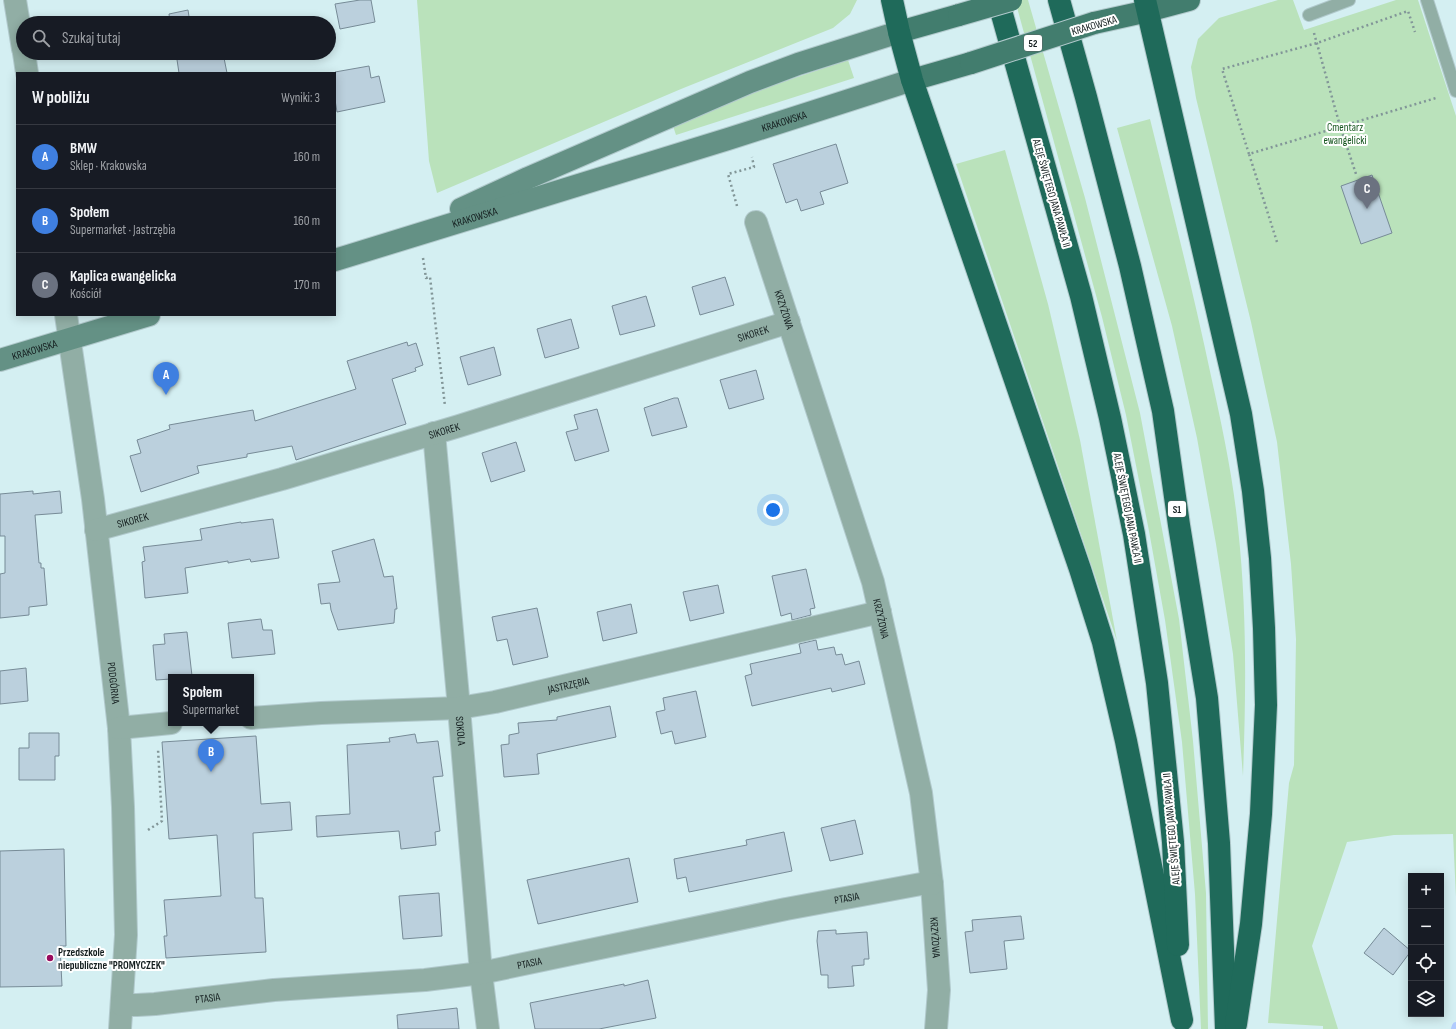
<!DOCTYPE html>
<html lang="pl">
<meta charset="utf-8">
<style>
:root{--surface:#171b24;--page:#242831;--text:#f1f3f6;--muted:#9ea1a6;--line:#363941;--accent:#2563eb}
body{margin:0;font-family:"Sofia Sans Condensed",sans-serif;background:var(--page);color:var(--text)}
.controls{position:absolute;right:12px;bottom:12px;display:grid;overflow:hidden;border-radius:0px;box-shadow:0 2px 10px #0003}
.controls button{width:36px;height:36px;display:grid;place-items:center;padding:0;border:0;border-bottom:1px solid var(--line);background:var(--surface);color:var(--text);font:20px sans-serif}
.you{position:absolute;left:773px;top:510px;width:14px;height:14px;margin:-10px;border:3px solid #fff;border-radius:50%;background:#1a73e8;box-shadow:0 0 0 6px #1a73e833}
.badge{display:grid;place-items:center;width:26px;height:26px;border-radius:50%;background:var(--accent);color:#fff;font-size:13px;font-weight:700}
.pin{position:absolute;translate:-50% -33px;filter:drop-shadow(0 1px 2px #0008)}
.pin::after{content:'';position:absolute;top:21px;width:14px;height:12px;background:inherit;clip-path:polygon(0 0,100% 0,50% 100%)}
.popup{position:absolute;left:168px;top:674px;width:86px;height:52px;box-sizing:border-box;display:grid;place-content:center;border-radius:0px;background:var(--surface);filter:drop-shadow(0 1px 3px #0005);font-size:13px;white-space:nowrap;color:var(--muted)}
.popup b{font-size:15px;color:var(--text)}
.popup::after{content:'';position:absolute;left:50%;top:100%;margin-left:-8px;border:8px solid transparent;border-top-color:var(--surface)}
.list{margin:0;padding:0;list-style:none}
h2{display:flex;justify-content:space-between;align-items:center;height:52px;margin:0;padding:0 16px;font-size:17px}
h2 small{font-size:13px;font-weight:400;color:var(--muted)}
.list li{display:grid;grid-template-columns:26px 1fr auto;gap:12px;align-items:center;box-sizing:border-box;height:64px;padding:0 16px;border-top:1px solid var(--line)}
.list b{display:block;font-size:15px;white-space:nowrap}
.list p{margin:0;font-size:13px;white-space:nowrap;color:var(--muted)}
.list em{font-size:13px;font-style:normal;color:var(--muted)}
.icon{flex:none;width:22px;height:22px;fill:none;stroke:currentColor;stroke-width:2;stroke-linecap:round;stroke-linejoin:round}
.map{position:relative;flex:none;width:1456px;height:1029px;overflow:hidden}
.search{position:absolute;background:var(--surface);box-shadow:0 2px 10px #0003;left:16px;top:16px;width:320px;height:44px;display:flex;align-items:center;gap:10px;box-sizing:border-box;padding:0 14px;border-radius:22px;color:var(--muted);font-size:15px}
.panel{position:absolute;background:var(--surface);box-shadow:0 2px 10px #0003;left:16px;top:72px;width:320px;height:244px;border-radius:0px}
.map>svg:first-child{display:block}
.green{fill:#bae2bb}
.lines{fill:none;stroke-linecap:round;stroke-linejoin:round}
.stream{stroke:#b1cbfe;stroke-width:8}
.building{fill:#bbd0dd;stroke:#778b97}
.lane-casing{stroke:#b1c9cc;stroke-width:14}
.street-casing{stroke:#b1c9cc;stroke-width:24}
.secondary-casing{stroke:#b1c9cc;stroke-width:24}
.primary-casing{stroke:#b1c9cc;stroke-width:24}
.highway-casing{stroke:#b1c9cc;stroke-width:24}
.path{stroke:#829698;stroke-width:2.5;stroke-dasharray:2 3;stroke-linecap:butt}
.lane{stroke:#91aea5;stroke-width:12}
.street{stroke:#91aea5;stroke-width:22}
.secondary{stroke:#649185;stroke-width:22}
.primary{stroke:#427d6e;stroke-width:22}
.highway{stroke:#1f6a5a;stroke-width:22}
.primary-bridge-casing{stroke:#b1c9cc;stroke-width:24;stroke-linecap:butt}
.primary-bridge{stroke:#427d6e;stroke-width:22}
.poi-dot{fill:#990b5e;stroke:#fff;stroke-width:1.5}
.labels{text-anchor:middle;stroke-width:4;stroke-linejoin:round;paint-order:stroke}
.shield{fill:#fff;stroke:#5a6262;stroke-width:1}
.shield-label{font-size:10px;font-weight:bold;fill:#141e1f}
.street-label{font-size:11px;fill:#141e1f;stroke:#fff}
.park-label{font-size:11px;fill:#16561f;stroke:#fff}
.poi-label{font-size:11px;font-weight:bold;fill:#141e1f;stroke:#fff;text-anchor:start}
</style>
<div class="map">
<svg width="1456" height="1029" viewBox="0 0 1456 1029">
<rect width="100%" height="100%" fill="#d4eff2"/>
<g class="green">
<polygon points="417,0 857,0 850,14 833,28 681,89 437,193 429,161"/>
<polygon points="1015,0 1028,0 1085,198 1140,413 1179,619 1193,741 1206,893 1208,1029 1201,1029 1195,894 1182,742 1165,620 1149,531 1126,415 1102,317"/>
<polygon points="1278,0 1293,0 1304,30 1396,0 1418,0 1456,116 1456,897 1453,834 1394,835 1347,842 1312,946 1338,1029 1323,1029 1323,1026 1268,1023 1289,783 1294,765 1296,639 1291,564 1277,442 1251,322 1196,98 1191,67 1198,39 1219,18"/>
<polygon points="848,60 854,78 676,135 673,126 759,90"/>
<path d="M1150 119C1171 205 1193 290 1211 376 1222 426 1233 477 1238 528 1247 610 1246 693 1243 776L1233 654 1216 544 1197 438 1172 326 1117 128Z"/>
<polygon points="1005,150 1048,304 1080,440 1117,641 956,164"/>
</g>
<g class="lines">
<polyline class="stream" points="1455,1029 1456,1026"/>
</g>
<g class="building">
<polygon points="360,0 371,0 375,22 340,29 335,4"/>
<polygon points="188,10 190,23 170,23 169,14"/>
<polygon points="176,53 223,53 227,73 179,73"/>
<polygon points="369,66 371,78 379,76 385,102 337,112 335,100 335,72"/>
<polygon points="836,144 848,183 820,192 824,204 801,211 797,199 786,203 773,164"/>
<polygon points="1372,175 1392,233 1361,244 1341,186"/>
<polygon points="725,277 734,305 700,315 692,287"/>
<polygon points="646,296 655,326 620,335 612,306"/>
<polygon points="571,319 579,348 545,358 537,329"/>
<polygon points="407,342 408,346 416,343 423,365 415,368 416,371 392,379 406,424 296,460 292,446 247,454 247,457 197,466 199,473 141,492 130,456 141,453 137,440 170,429 169,425 253,410 255,421 356,389 347,361"/>
<polygon points="494,347 501,375 468,385 460,357"/>
<polygon points="756,370 764,399 729,409 720,380"/>
<polygon points="674,398 678,398 687,427 652,436 644,408"/>
<polygon points="597,409 609,451 575,461 566,432 578,429 574,415"/>
<polygon points="516,442 525,471 491,482 482,453"/>
<polygon points="33,491 33,494 60,491 62,513 35,515 39,563 41,563 41,568 44,568 47,605 29,607 29,615 0,618 0,574 5,573 5,536 0,536 0,494"/>
<polygon points="273,519 279,558 251,562 250,559 228,563 228,561 185,568 188,593 145,598 142,562 145,561 143,547 202,540 200,529 241,522 241,523"/>
<polygon points="374,539 384,577 393,576 397,609 395,609 394,623 338,630 331,610 330,603 321,604 318,584 340,582 332,551"/>
<polygon points="806,569 815,608 810,609 811,615 792,620 791,613 781,616 772,576"/>
<polygon points="718,585 724,613 690,621 683,592"/>
<polygon points="631,604 637,633 603,641 597,612"/>
<polygon points="537,608 548,657 513,665 507,639 497,641 492,617"/>
<polygon points="261,619 263,630 272,630 275,654 232,658 228,623"/>
<polygon points="187,632 192,676 171,677 171,679 156,680 153,645 165,644 164,634"/>
<polygon points="816,640 818,650 834,647 836,655 842,654 845,665 859,661 865,684 832,692 831,688 752,706 745,676 752,674 750,664 801,653 799,644"/>
<polygon points="26,668 28,701 0,704 0,671"/>
<polygon points="696,691 706,737 675,744 672,731 661,734 656,712 665,710 663,698"/>
<polygon points="610,706 616,737 537,754 539,774 504,777 501,745 509,744 509,735 519,733 518,723 557,720 557,717"/>
<polygon points="29,733 59,733 59,756 55,756 55,780 19,780 19,748 29,748"/>
<polygon points="415,734 417,743 438,741 443,776 433,777 440,831 435,832 436,845 401,849 399,831 317,837 316,816 350,814 347,745 390,742 389,738"/>
<polygon points="256,736 261,804 290,802 292,830 253,833 255,898 263,898 266,952 166,958 164,936 167,936 164,900 221,896 217,835 169,839 162,742"/>
<polygon points="855,820 863,854 830,861 821,828"/>
<polygon points="784,832 792,871 689,892 686,877 677,879 674,859 747,845 746,840"/>
<polygon points="64,849 66,946 60,946 62,986 0,987 0,851"/>
<polygon points="629,858 638,902 538,924 527,880"/>
<polygon points="439,893 442,936 403,939 399,896"/>
<polygon points="1021,916 1024,939 1004,941 1007,969 970,973 965,932 973,931 972,920"/>
<polygon points="1384,928 1411,951 1393,975 1364,953"/>
<polygon points="836,930 836,934 867,932 869,959 864,959 864,965 852,966 854,986 828,988 828,975 821,975 817,941 818,931"/>
<polygon points="648,980 656,1018 599,1029 535,1029 530,1003 624,984 624,986"/>
<polygon points="457,1008 459,1029 398,1029 397,1015"/>
</g>
<g class="lines">
<defs>
<g id="lane">
<polyline points="1427,0 1456,91"/>
<polyline points="1309,15 1349,0"/>
</g>
<g id="street">
<polyline points="15,0 23,49"/>
<polyline points="24,53 27,73"/>
<path id="s1" d="M756 222 873 582 921 793 932 884 939 990 936 1029"/>
<path id="s2" d="M66 315 93 499 119 728 123 807 126 935 120 1029"/>
<path id="s3" d="M434 433 459 708 481 973 488 1029"/>
<path id="s4" d="M96 530 282 479 459 426 789 322"/>
<path id="s5" d="M251 718 321 713 459 708 495 702 880 612"/>
<polyline points="119,728 171,723"/>
<path id="s6" d="M122 1005H137L155 1004 274 990 425 980 481 973 786 909 921 884H932"/>
</g>
<g id="secondary">
<polyline points="461,209 528,178 750,82 798,64 899,32"/>
<path id="s7" d="M335 260 728 139 912 80"/>
<path id="s8" d="M0 360 149 315"/>
</g>
<g id="primary">
<polyline points="1094,23 1148,11 1189,0"/>
<polyline points="899,32 959,15"/>
<polyline points="912,80 971,63"/>
</g>
<g id="highway">
<polyline points="892,0 899,32 912,80 1080,569 1103,642 1126,741 1182,1020"/>
<polyline points="998,0 1081,296 1110,418 1134,534 1157,683 1173,842 1178,945"/>
<polyline points="1059,0 1086,97 1130,266 1163,411 1179,525 1207,698 1219,843 1226,1029"/>
<polyline points="1145,0 1241,414 1253,491 1260,558 1264,628 1266,705 1261,814 1251,924 1236,1024"/>
</g>
</defs>
<use href="#lane" class="lane-casing"/>
<use href="#street" class="street-casing"/>
<use href="#secondary" class="secondary-casing"/>
<use href="#primary" class="primary-casing"/>
<use href="#highway" class="highway-casing"/>
<g class="path">
<polyline points="1314,33 1340,126 1356,174"/>
<polyline points="1249,154 1222,69 1317,43 1408,11 1415,32"/>
<polyline points="737,206 728,174 754,167 752,157"/>
<polyline points="1277,242 1249,154 1436,98 1436,96"/>
<polyline points="423,258 426,278 430,277 445,406"/>
<polyline points="148,830 162,821 158,749"/>
</g>
<use href="#lane" class="lane"/>
<use href="#street" class="street"/>
<use href="#secondary" class="secondary"/>
<use href="#primary" class="primary"/>
<use href="#highway" class="highway"/>
<defs>
<g id="primary-bridge">
<polyline points="959,15 1011,0"/>
<polyline points="971,63 1094,23"/>
</g>
</defs>
<use href="#primary-bridge" class="primary-bridge-casing"/>
<use href="#primary-bridge" class="primary-bridge"/>
</g>
<circle class="poi-dot" cx="50" cy="958" r="4"/>
<g class="labels">
<g class="shield">
<rect x="1024" y="35" width="18" height="16" rx="3"/>
<rect x="1168" y="501" width="18" height="16" rx="3"/>
</g>
<g class="shield-label">
<text x="1033" y="47">52</text>
<text x="1177" y="513">S1</text>
</g>
<g class="street-label">
<text transform="translate(1094 25) rotate(-16)" y="4">KRAKOWSKA</text>
<text dy="4" stroke="none"><textPath href="#s7" startOffset="470">KRAKOWSKA</textPath></text>
<text transform="translate(1052 193) rotate(74)" y="4">ALEJE ŚWIĘTEGO JANA PAWŁA II</text>
<text dy="4" stroke="none"><textPath href="#s7" startOffset="146">KRAKOWSKA</textPath></text>
<text dy="4" stroke="none"><textPath href="#s1" startOffset="92">KRZYŻOWA</textPath></text>
<text dy="4" stroke="none"><textPath href="#s4" startOffset="686">SIKOREK</textPath></text>
<text dy="4" stroke="none"><textPath href="#s8" startOffset="36">KRAKOWSKA</textPath></text>
<text dy="4" stroke="none"><textPath href="#s4" startOffset="362">SIKOREK</textPath></text>
<text transform="translate(1128 508) rotate(79)" y="4">ALEJE ŚWIĘTEGO JANA PAWŁA II</text>
<text dy="4" stroke="none"><textPath href="#s4" startOffset="38">SIKOREK</textPath></text>
<text dy="4" stroke="none"><textPath href="#s1" startOffset="416">KRZYŻOWA</textPath></text>
<text dy="4" stroke="none"><textPath href="#s2" startOffset="371">PODGÓRNA</textPath></text>
<text dy="4" stroke="none"><textPath href="#s5" startOffset="320">JASTRZĘBIA</textPath></text>
<text dy="4" stroke="none"><textPath href="#s3" startOffset="299">SOKOLA</textPath></text>
<text transform="translate(1171 829) rotate(-95)" y="4">ALEJE ŚWIĘTEGO JANA PAWŁA II</text>
<text dy="4" stroke="none"><textPath href="#s6" startOffset="734">PTASIA</textPath></text>
<text dy="4" stroke="none"><textPath href="#s1" startOffset="740">KRZYŻOWA</textPath></text>
<text dy="4" stroke="none"><textPath href="#s6" startOffset="410">PTASIA</textPath></text>
<text dy="4" stroke="none"><textPath href="#s6" startOffset="86">PTASIA</textPath></text>
</g>
<g class="park-label">
<text x="1345" y="131">Cmentarz<tspan x="1345" dy="13">ewangelicki</tspan></text>
</g>
<g class="poi-label">
<text x="58" y="956">Przedszkole<tspan x="58" dy="13">niepubliczne "PROMYCZEK"</tspan></text>
</g>
</g>
</svg>
<div class="controls">
<button>+</button>
<button>−</button>
<button><svg class="icon" aria-label="locate" viewBox="0 0 24 24"><circle cx="12" cy="12" r="6"/><path d="M12 2v4M12 18v4M2 12h4M18 12h4"/></svg></button>
<button><svg class="icon" aria-label="layers" viewBox="0 0 24 24"><path d="M12 4l9 5-9 5-9-5zM3 14l9 5 9-5"/></svg></button>
</div>
<div class="you"></div>
<div class="pin badge" style="left:166px;top:395px;background:#3f7fe0">A</div>
<div class="pin badge" style="left:211px;top:772px;background:#3f7fe0">B</div>
<div class="popup"><b>Społem</b>Supermarket</div>
<div class="pin badge" style="left:1367px;top:209px;background:#6b7280">C</div>
<div class="search"><svg class="icon" aria-label="search" viewBox="0 0 24 24"><circle cx="10" cy="10" r="6"/><path d="M15 15l6 6"/></svg>Szukaj tutaj</div>
<section class="panel">
<h2>W pobliżu<small>Wyniki: 3</small></h2>
<ul class="list">
<li><span class="badge" style="background:#3f7fe0">A</span><div><b>BMW</b><p>Sklep · Krakowska</p></div><em>160 m</em></li>
<li><span class="badge" style="background:#3f7fe0">B</span><div><b>Społem</b><p>Supermarket · Jastrzębia</p></div><em>160 m</em></li>
<li><span class="badge" style="background:#6b7280">C</span><div><b>Kaplica ewangelicka</b><p>Kościół</p></div><em>170 m</em></li>
</ul>
</section>
</div>
